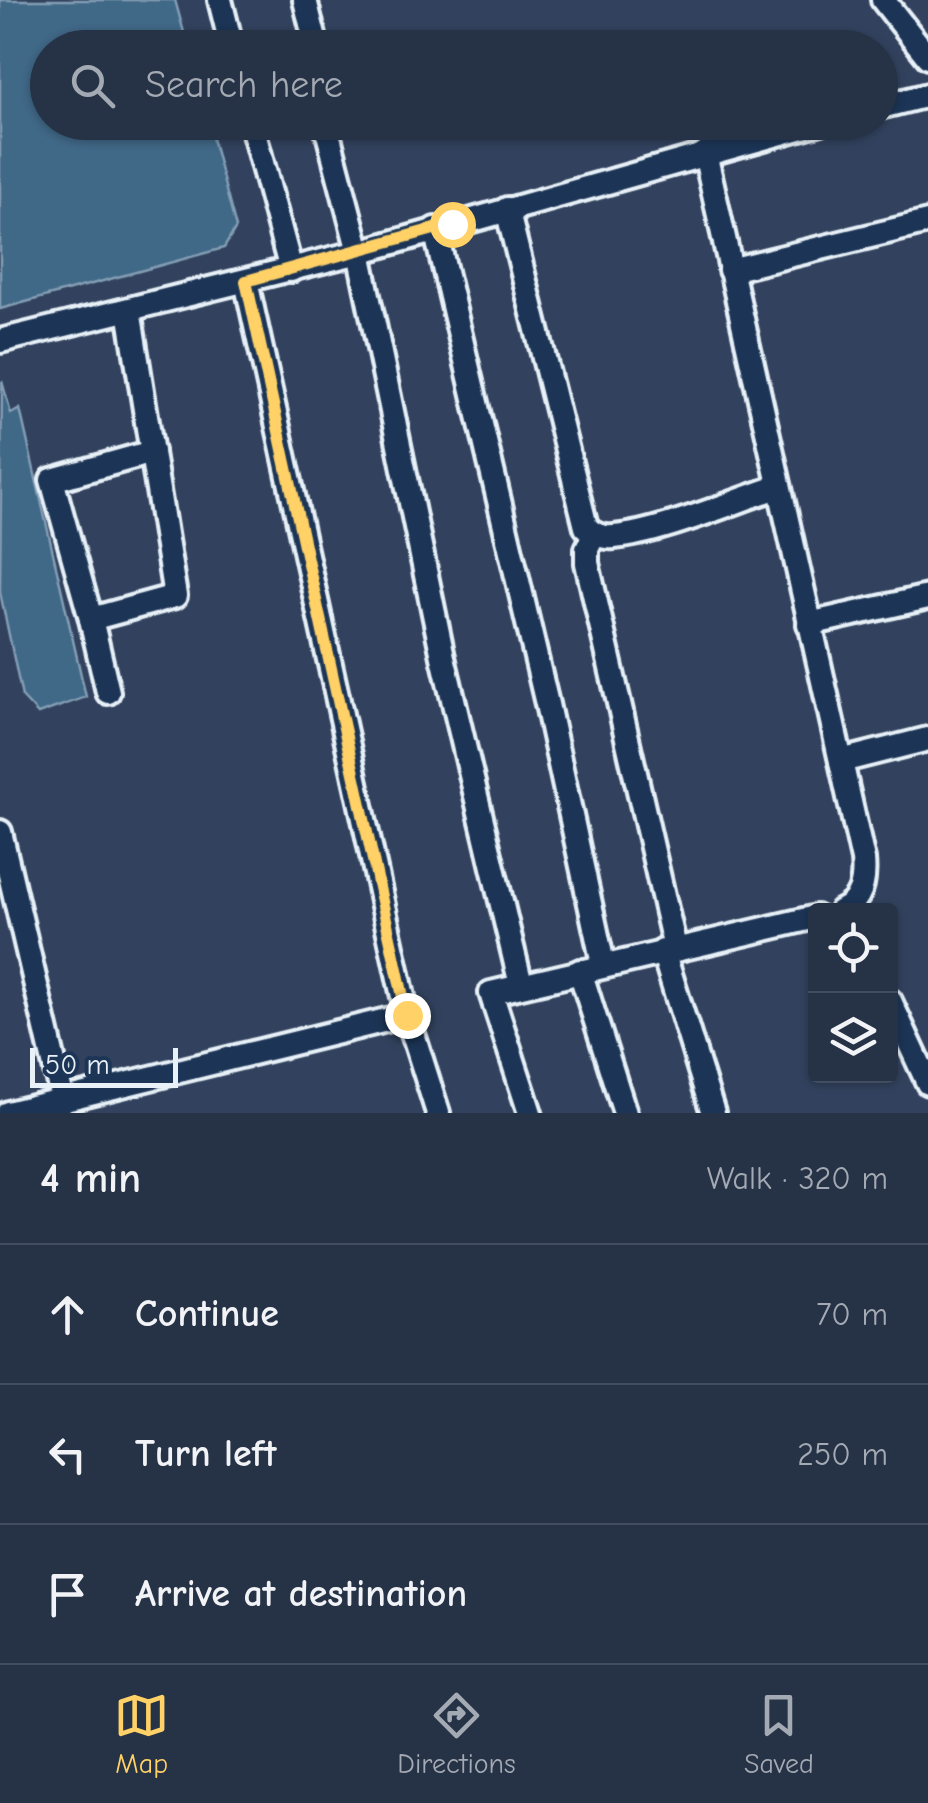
<!DOCTYPE html>
<meta charset="utf-8">
<style>
:root{--surface:#263246;--page:#323e51;--text:#f1f3f6;--muted:#a4aab3;--line:#424d5f;--accent:#ffd166}
body{margin:0;font-family:"Comic Neue",sans-serif;background:var(--page);color:var(--text)}
.controls{position:absolute;right:30px;bottom:30px;display:grid;overflow:hidden;border-radius:10px;box-shadow:0 2px 8px #0004}
.controls button{width:90px;height:90px;display:grid;place-items:center;padding:0;border:0;border-bottom:2px solid var(--line);background:var(--surface);color:var(--text);font:50px sans-serif}
.scale{position:absolute;left:30px;bottom:25px;width:148px;box-sizing:border-box;padding-left:10px;border:5px solid #e8f1f8;border-top:0;font-size:28px;line-height:35px;white-space:nowrap;color:#e8f1f8;-webkit-text-stroke:8px #1d3557;paint-order:stroke}
.stop{position:absolute;width:30px;height:30px;margin:-22px;border:8px solid #ffd166;border-radius:50%;background:#fff}
.stop.end{background:#ffd166;border-color:#fff;box-shadow:0 2px 10px #0008}
.list{margin:0;padding:0;list-style:none}
h2{display:flex;justify-content:space-between;align-items:center;height:130px;margin:0;padding:0 40px;font-size:42px}
h2 small{font-size:32px;font-weight:400;color:var(--muted)}
.list li{display:grid;grid-template-columns:65px 1fr auto;gap:30px;align-items:center;box-sizing:border-box;height:140px;padding:0 40px;border-top:2px solid var(--line)}
.list b{display:block;font-size:38px;white-space:nowrap}
.list em{font-size:32px;font-style:normal;color:var(--muted)}
.icon{flex:none;width:55px;height:55px;fill:none;stroke:currentColor;stroke-width:2;stroke-linecap:round;stroke-linejoin:round}
.map{position:relative;flex:none;width:928px;height:1113px;overflow:hidden}
.search{position:absolute;background:var(--surface);box-shadow:0 2px 8px #0004;left:30px;right:30px;top:30px;height:110px;display:flex;align-items:center;gap:25px;box-sizing:border-box;padding:0 35px;border-radius:55px;color:var(--muted);font-size:38px}
.sheet{height:550px;background:var(--surface)}
nav{display:flex;justify-content:space-around;align-items:center;box-sizing:border-box;height:140px;border-top:2px solid var(--line);background:var(--surface);font-size:28px;color:var(--muted)}
nav a{display:grid;justify-items:center;gap:5px}
nav .on{color:var(--accent)}
.map>svg:first-child{display:block}
.water{fill:#406787;stroke:#839eb4;stroke-width:2.5}
.lines{fill:none;stroke-linecap:round;stroke-linejoin:round}
.minor-casing{stroke:#e8f1f8;stroke-width:30}
.minor{stroke:#1d3557;stroke-width:22}
.route{stroke:#ffd166;stroke-width:12}
</style>
<div class="map">
<svg width="928" height="1113" viewBox="0 0 928 1113">
<rect width="100%" height="100%" fill="#32425e"/>
<filter id="ink" filterUnits="userSpaceOnUse"><feTurbulence type="fractalNoise" baseFrequency=".01" numOctaves="2"/><feDisplacementMap in="SourceGraphic" scale="20" xChannelSelector="R" yChannelSelector="G"/><feConvolveMatrix kernelMatrix="1 2 1 2 8 2 1 2 1" color-interpolation-filters="sRGB"/></filter>
<g filter="url(#ink)">
<g class="water">
<polygon points="0,0 175,0 188,47 48,48 48,122 208,123 236,228 224,248 0,309"/>
<polygon points="2,381 11,414 20,409 86,697 38,714 22,697 0,592"/>
</g>
<g class="lines">
<defs>
<g id="minor">
<polyline points="220,0 232,48"/>
<polyline points="305,0 317,48"/>
<polyline points="883,0 928,57"/>
<polyline points="880,107 928,95"/>
<polyline points="251,122 291,270"/>
<polyline points="325,122 359,252 443,657 521,985"/>
<path d="M705 153 863 860C865 881 862 901 841 911"/>
<path d="M507 209 586 527C594 535 602 538 614 537 660 533 732 502 778 487"/>
<polyline points="435,229 547,704 603,964"/>
<polyline points="730,270 928,222"/>
<polyline points="246,281 407,1015 438,1113"/>
<polyline points="0,341 359,252 821,122"/>
<polyline points="594,535 587,549 587,563 675,948"/>
<polyline points="91,619 52,480 152,452"/>
<polyline points="809,624 928,597"/>
<polyline points="108,692 91,619 175,596 129,310"/>
<polyline points="841,761 928,739"/>
<polyline points="0,832 63,1101"/>
<polyline points="663,951 713,1113"/>
<polyline points="580,971 625,1113"/>
<polyline points="890,1001 928,1083"/>
<polyline points="8,1113 407,1015"/>
<polyline points="530,1113 491,993 816,917"/>
</g>
</defs>
<use href="#minor" class="minor-casing"/>
<use href="#minor" class="minor"/>
</g>
</g>
<g class="lines" filter="url(#ink)">
<polyline class="route" points="407,1015 246,281 452,224"/>
</g>
</svg>
<div class="controls">
<button><svg class="icon" aria-label="locate" viewBox="0 0 24 24"><circle cx="12" cy="12" r="6"/><path d="M12 2v4M12 18v4M2 12h4M18 12h4"/></svg></button>
<button><svg class="icon" aria-label="layers" viewBox="0 0 24 24"><path d="M12 4l9 5-9 5-9-5zM3 14l9 5 9-5"/></svg></button>
</div>
<div class="scale">50 m</div>
<div class="stop" style="left:452px;top:224px"></div>
<div class="stop end" style="left:407px;top:1015px"></div>
<div class="search"><svg class="icon" aria-label="search" viewBox="0 0 24 24"><circle cx="10" cy="10" r="6"/><path d="M15 15l6 6"/></svg>Search here</div>
</div>
<section class="sheet">
<h2>4 min<small>Walk · 320 m</small></h2>
<ul class="list">
<li><svg class="icon" aria-label="ahead" viewBox="0 0 24 24"><path d="M12 20V5M6 11l6-6 6 6"/></svg><div><b>Continue</b></div><em>70 m</em></li>
<li><svg class="icon" aria-label="left" viewBox="0 0 24 24"><path d="M17 20v-9H6M10 6l-5 5 5 5"/></svg><div><b>Turn left</b></div><em>250 m</em></li>
<li><svg class="icon" aria-label="arrive" viewBox="0 0 24 24"><path d="M6 21V4h12l-3 4 3 4H6"/></svg><div><b>Arrive at destination</b></div></li>
</ul>
</section>
<nav>
<a class="on"><svg class="icon" aria-label="map" viewBox="0 0 24 24"><path d="M3 6l6-2 6 2 6-2v14l-6 2-6-2-6 2zM9 4v14M15 6v14"/></svg>Map</a>
<a><svg class="icon" aria-label="directions" viewBox="0 0 24 24"><path d="M12 3l9 9-9 9-9-9zM9 14v-3h6M13 9l2 2-2 2"/></svg>Directions</a>
<a><svg class="icon" aria-label="saved" viewBox="0 0 24 24"><path d="M7 4h10v16l-5-4-5 4z"/></svg>Saved</a>
</nav>
